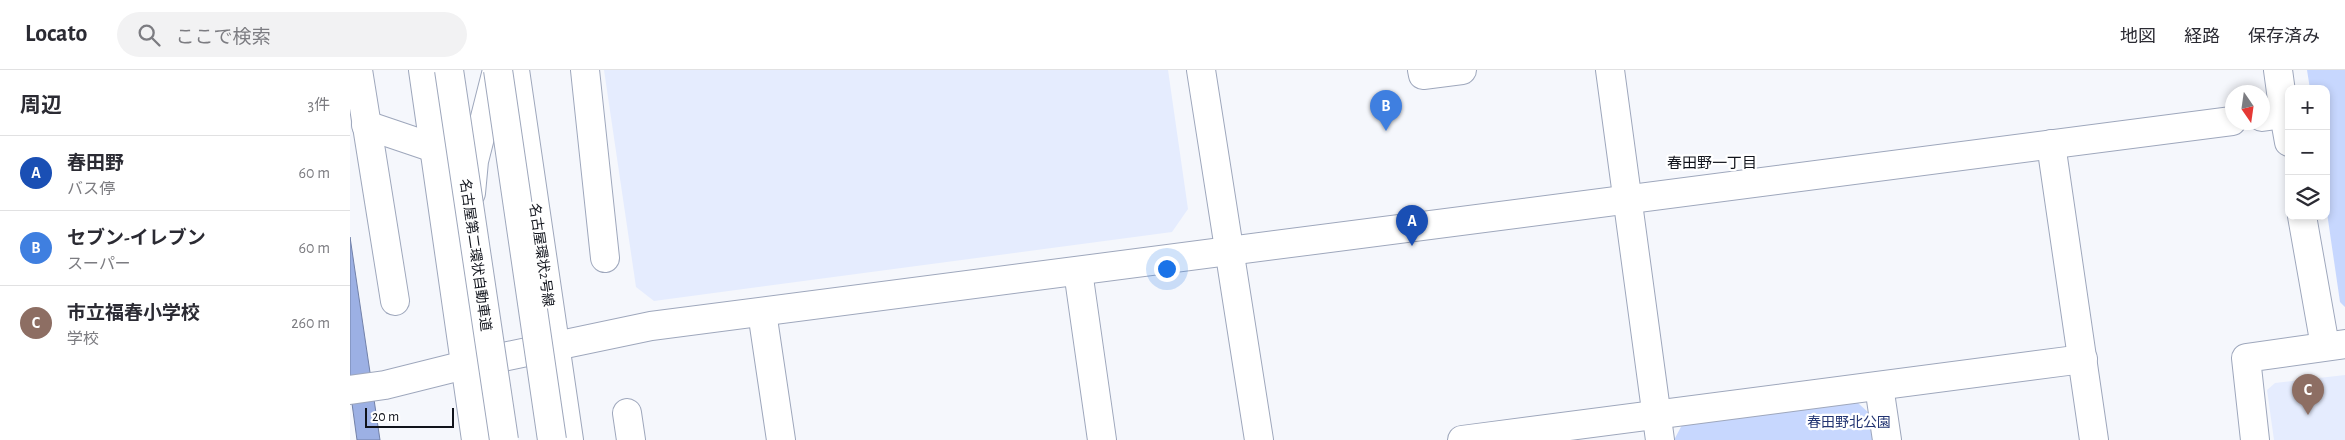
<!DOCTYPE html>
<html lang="ja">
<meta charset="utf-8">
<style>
:root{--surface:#fff;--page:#f2f2f3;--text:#2b2b33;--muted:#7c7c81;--line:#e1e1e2;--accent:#ea580c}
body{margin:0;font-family:"Alegreya Sans","Noto Sans JP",sans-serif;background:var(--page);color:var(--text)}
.controls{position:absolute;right:15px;top:15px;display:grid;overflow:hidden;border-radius:10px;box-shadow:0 2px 8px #0003}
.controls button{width:45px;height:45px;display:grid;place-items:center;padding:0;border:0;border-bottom:1px solid var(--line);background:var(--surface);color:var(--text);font:25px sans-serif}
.compass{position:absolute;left:1875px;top:15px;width:45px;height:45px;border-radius:50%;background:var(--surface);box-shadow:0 2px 8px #0003;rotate:167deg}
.scale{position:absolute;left:15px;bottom:12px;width:89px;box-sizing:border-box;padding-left:5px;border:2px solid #10131b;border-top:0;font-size:14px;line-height:18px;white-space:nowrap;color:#10131b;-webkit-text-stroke:4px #fff;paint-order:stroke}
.you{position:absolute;left:816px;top:198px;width:18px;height:18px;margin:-12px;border:4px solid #fff;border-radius:50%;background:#1a73e8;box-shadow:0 0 0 8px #1a73e833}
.badge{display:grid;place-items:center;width:32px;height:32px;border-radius:50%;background:var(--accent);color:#fff;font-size:16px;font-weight:700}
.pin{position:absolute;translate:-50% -41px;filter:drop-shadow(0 1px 2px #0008)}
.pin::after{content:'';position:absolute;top:26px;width:18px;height:15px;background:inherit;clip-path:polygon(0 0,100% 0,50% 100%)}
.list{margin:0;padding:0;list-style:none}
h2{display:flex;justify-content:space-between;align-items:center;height:65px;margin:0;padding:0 20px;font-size:21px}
h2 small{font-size:16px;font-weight:400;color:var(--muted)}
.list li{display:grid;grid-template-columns:32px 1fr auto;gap:15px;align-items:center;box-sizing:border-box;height:75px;padding:0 20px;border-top:1px solid var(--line)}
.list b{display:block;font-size:19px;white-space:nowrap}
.list p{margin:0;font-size:16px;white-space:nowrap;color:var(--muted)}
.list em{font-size:16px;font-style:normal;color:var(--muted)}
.icon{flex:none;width:28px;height:28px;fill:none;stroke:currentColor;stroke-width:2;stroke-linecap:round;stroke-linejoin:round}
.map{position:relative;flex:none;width:1995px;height:370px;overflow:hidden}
header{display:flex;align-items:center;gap:30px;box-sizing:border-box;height:70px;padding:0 25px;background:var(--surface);border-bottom:1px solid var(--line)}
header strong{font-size:24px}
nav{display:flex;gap:28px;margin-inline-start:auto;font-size:18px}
.search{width:350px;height:45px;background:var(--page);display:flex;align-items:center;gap:12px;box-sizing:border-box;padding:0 18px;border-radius:28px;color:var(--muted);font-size:19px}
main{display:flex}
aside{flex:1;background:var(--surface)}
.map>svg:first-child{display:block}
.built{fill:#e5ecfe}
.green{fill:#c7d7fe}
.water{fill:#9cb0e4;stroke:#7281a8}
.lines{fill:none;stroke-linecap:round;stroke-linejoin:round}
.minor-casing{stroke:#9ea7bc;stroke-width:30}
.tertiary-casing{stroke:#9ea7bc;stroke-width:30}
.trunk-casing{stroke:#9ea7bc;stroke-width:30}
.minor{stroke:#fff;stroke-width:28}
.tertiary{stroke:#fff;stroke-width:28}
.trunk{stroke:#fff;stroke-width:28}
.motorway-bridge-casing{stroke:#9ea7bc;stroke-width:30;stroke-linecap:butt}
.motorway-bridge{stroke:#fff;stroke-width:28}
.labels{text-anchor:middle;stroke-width:4.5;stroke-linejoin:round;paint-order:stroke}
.street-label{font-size:14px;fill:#10131b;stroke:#fff}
.park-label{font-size:14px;fill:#223472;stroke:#fff}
.neighbourhood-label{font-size:15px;fill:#10131b;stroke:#fff}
</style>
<header>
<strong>Locato</strong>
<div class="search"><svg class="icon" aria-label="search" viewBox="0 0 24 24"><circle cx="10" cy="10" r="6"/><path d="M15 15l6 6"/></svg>ここで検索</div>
<nav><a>地図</a><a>経路</a><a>保存済み</a></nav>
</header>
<main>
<aside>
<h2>周辺<small>3件</small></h2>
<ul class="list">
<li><span class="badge" style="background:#1a4fb4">A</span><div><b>春田野</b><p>バス停</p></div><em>60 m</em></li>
<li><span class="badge" style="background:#3f7fe0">B</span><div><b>セブン-イレブン</b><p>スーパー</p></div><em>60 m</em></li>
<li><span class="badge" style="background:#8d6e63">C</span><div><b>市立福春小学校</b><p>学校</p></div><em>260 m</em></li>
</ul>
</aside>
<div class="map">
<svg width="1995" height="370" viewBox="0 0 1995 370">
<rect width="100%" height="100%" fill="#f5f7fc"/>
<g class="built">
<polygon points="254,0 818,0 838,139 822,162 304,231 286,217"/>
<polygon points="1995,305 1995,370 1924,370 1917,320 1925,313"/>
</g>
<g class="green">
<polygon points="1957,0 1995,0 1995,237 1990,232 1976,136 1976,19 1960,19"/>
<polygon points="1508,333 1520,344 1523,370 1324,370 1332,355"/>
</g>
<polygon class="water" points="0,167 30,370 7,370 0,319"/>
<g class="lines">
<defs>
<g id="minor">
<polyline points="8,0 45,231"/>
<polyline points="235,0 255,188"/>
<polyline points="1072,0 1073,5 1112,0"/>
<polyline points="1260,0 1310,370"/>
<polyline points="1934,44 1939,72"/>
<polyline points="16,55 84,78"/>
<polyline points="1701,74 1744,370"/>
<polyline points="1952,146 1975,276"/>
<polyline points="728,201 752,370"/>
<polyline points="412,242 431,370"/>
<polyline points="1529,316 1537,370"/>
<polyline points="277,343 281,370"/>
<polyline points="1112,370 1733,289"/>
<polyline points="1905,370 1896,288 1995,274"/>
</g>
<g id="tertiary">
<polyline points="851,0 909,370"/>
<polyline points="1912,47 1934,44 1928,0"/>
<polyline points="0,320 35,315 115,295 301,256 1882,51"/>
</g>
<g id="trunk">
<polyline points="73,0 126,370"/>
<polyline points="165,0 219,370"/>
<polyline points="121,123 124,91 147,0"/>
</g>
</defs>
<use href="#minor" class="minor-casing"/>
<use href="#tertiary" class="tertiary-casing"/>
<use href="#trunk" class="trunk-casing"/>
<use href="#minor" class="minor"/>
<use href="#tertiary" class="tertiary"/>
<use href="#trunk" class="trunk"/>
<defs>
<g id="motorway-bridge">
<polyline points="99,0 154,370"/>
<polyline points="148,0 202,370"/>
</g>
</defs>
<use href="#motorway-bridge" class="motorway-bridge-casing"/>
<use href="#motorway-bridge" class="motorway-bridge"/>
</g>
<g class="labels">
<g class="street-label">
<text transform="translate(126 185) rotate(82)" y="5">名古屋第二環状自動車道</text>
<text transform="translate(192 185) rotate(82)" y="5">名古屋環状2号線</text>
</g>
<g class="park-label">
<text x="1499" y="357">春田野北公園</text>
</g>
<g class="neighbourhood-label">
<text x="1362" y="98">春田野一丁目</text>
</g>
</g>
</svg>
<div class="controls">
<button>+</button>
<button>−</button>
<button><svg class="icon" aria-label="layers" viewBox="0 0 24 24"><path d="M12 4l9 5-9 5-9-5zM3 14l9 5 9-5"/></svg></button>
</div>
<svg class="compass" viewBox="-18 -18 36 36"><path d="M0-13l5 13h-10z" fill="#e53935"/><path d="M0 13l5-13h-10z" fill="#7c7c81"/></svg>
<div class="scale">20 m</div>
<div class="you"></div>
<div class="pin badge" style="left:1062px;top:176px;background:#1a4fb4">A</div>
<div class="pin badge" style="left:1036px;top:61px;background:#3f7fe0">B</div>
<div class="pin badge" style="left:1958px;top:345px;background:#8d6e63">C</div>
</div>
</main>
